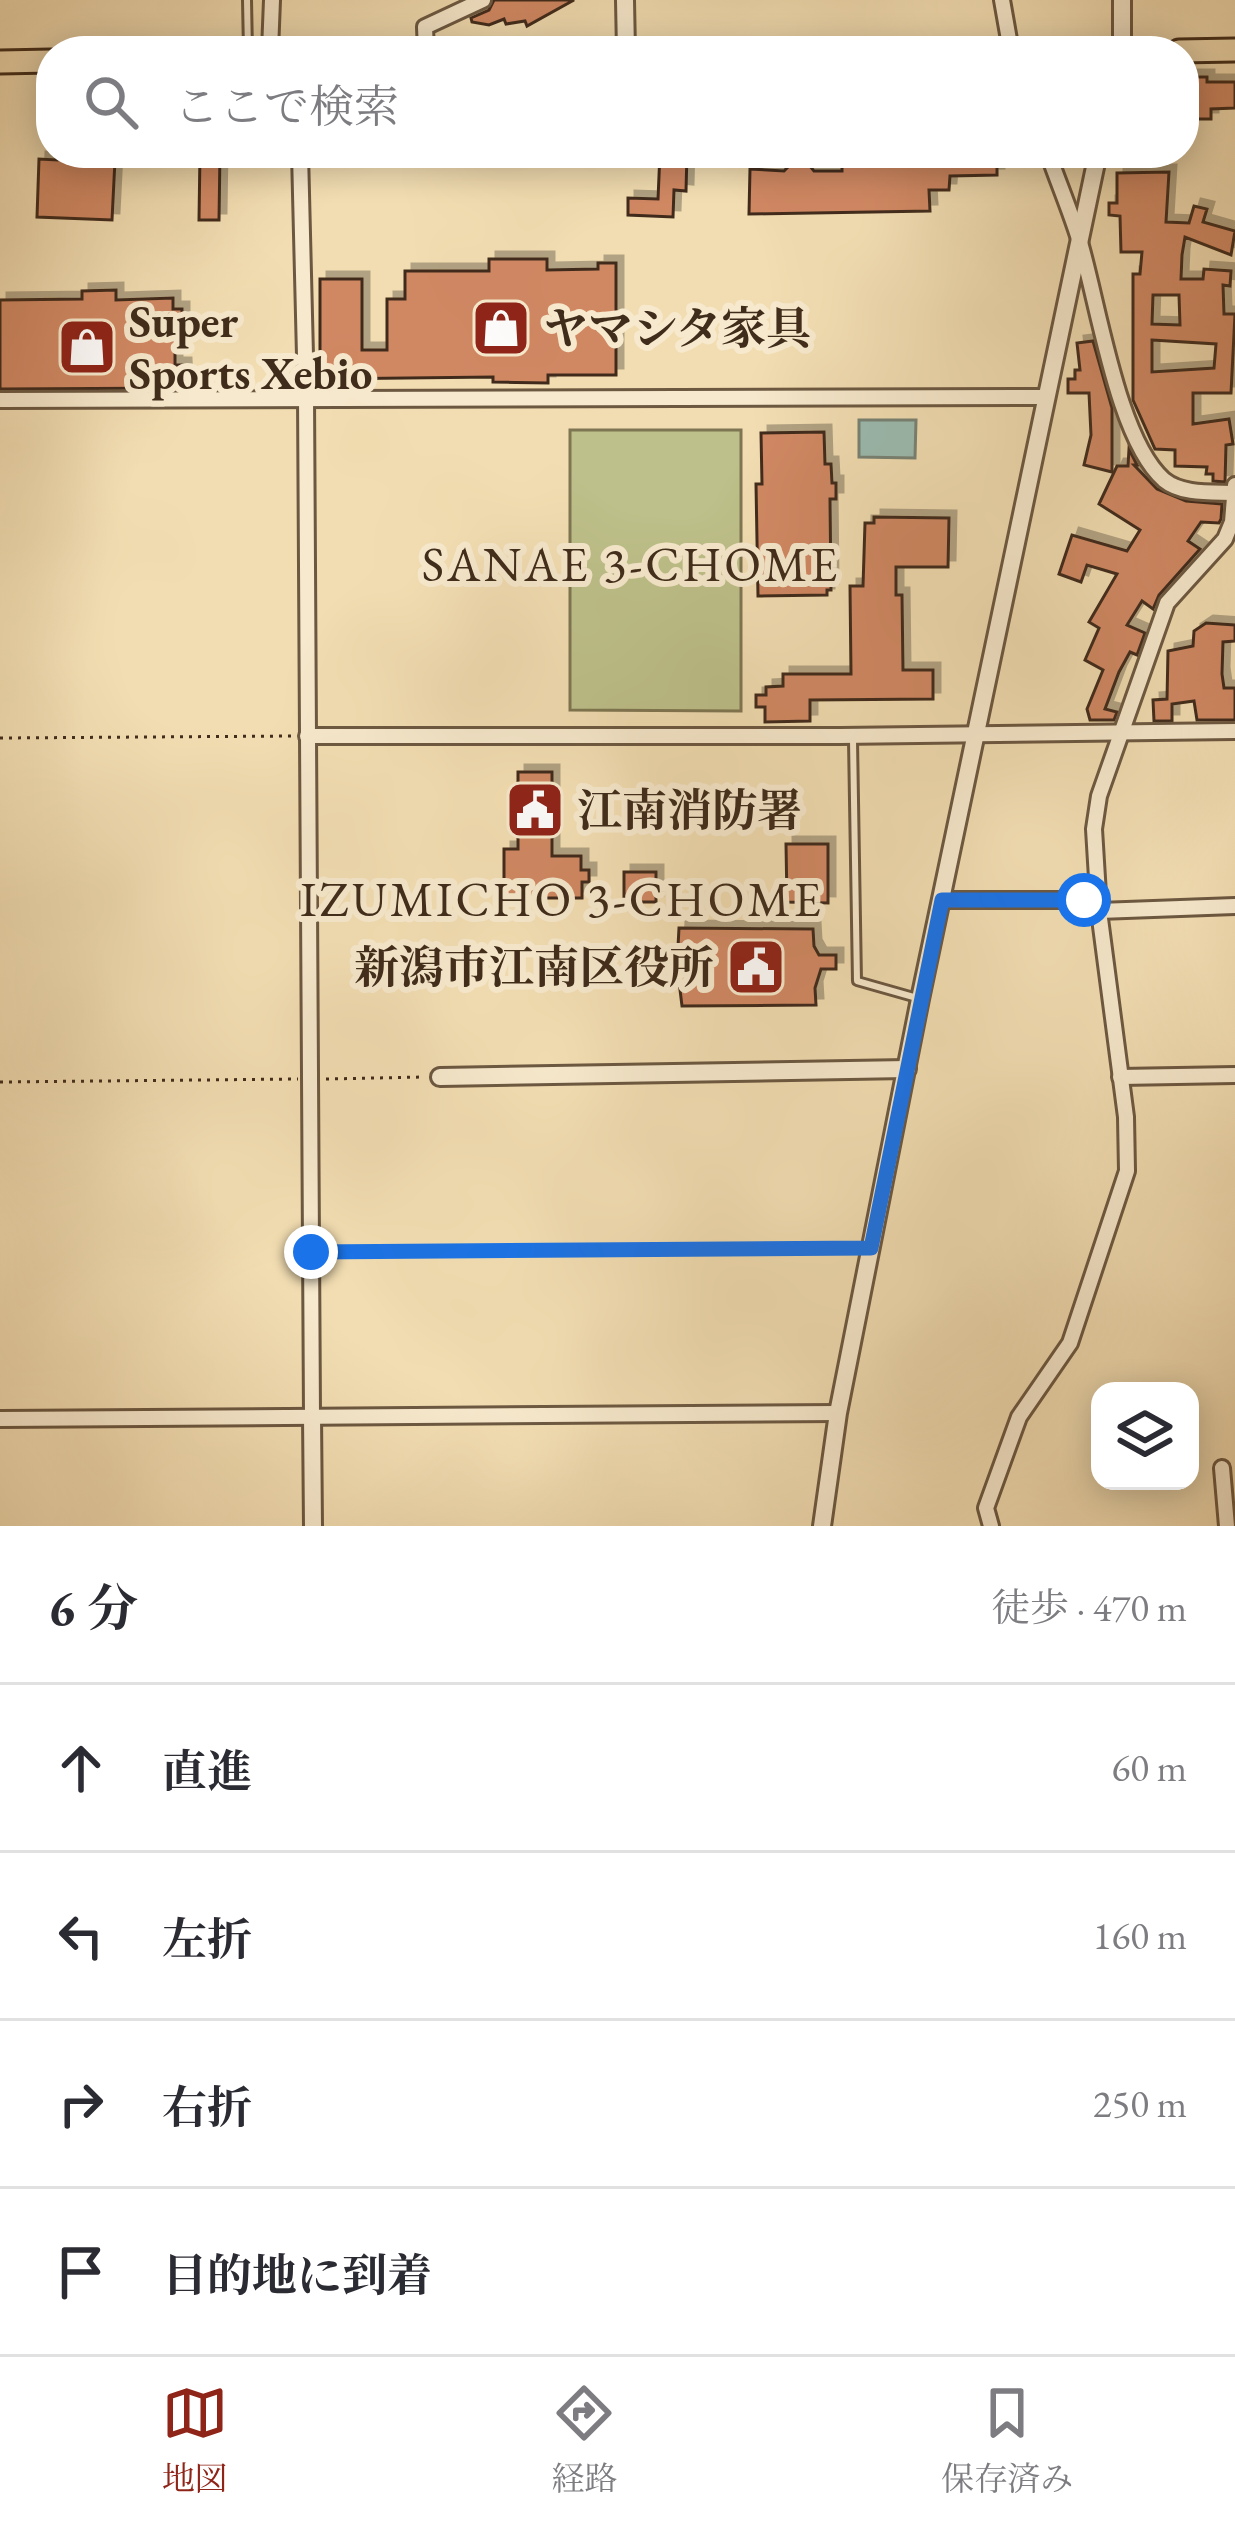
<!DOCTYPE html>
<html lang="ja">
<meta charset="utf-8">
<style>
:root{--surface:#fff;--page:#f2f2f3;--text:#2b2b33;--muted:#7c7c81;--line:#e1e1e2;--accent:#8f2418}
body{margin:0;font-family:"EB Garamond","Noto Serif JP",serif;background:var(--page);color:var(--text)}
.controls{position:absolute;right:36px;bottom:36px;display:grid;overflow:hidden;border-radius:24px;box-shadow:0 6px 30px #0003}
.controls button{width:108px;height:108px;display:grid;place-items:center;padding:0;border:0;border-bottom:3px solid var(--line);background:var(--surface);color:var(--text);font:60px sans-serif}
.stop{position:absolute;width:36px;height:36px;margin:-27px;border:9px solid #1a73e8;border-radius:50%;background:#fff}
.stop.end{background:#1a73e8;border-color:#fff;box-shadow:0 3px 12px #0008}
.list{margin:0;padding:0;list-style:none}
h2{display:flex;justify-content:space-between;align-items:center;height:156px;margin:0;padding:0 48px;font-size:51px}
h2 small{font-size:39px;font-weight:400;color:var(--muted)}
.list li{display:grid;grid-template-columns:78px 1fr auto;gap:36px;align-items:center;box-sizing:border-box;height:168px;padding:0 48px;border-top:3px solid var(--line)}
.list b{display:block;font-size:45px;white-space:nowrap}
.list em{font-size:39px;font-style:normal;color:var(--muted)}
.icon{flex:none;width:66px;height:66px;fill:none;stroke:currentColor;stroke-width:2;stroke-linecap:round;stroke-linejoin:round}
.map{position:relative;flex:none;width:1235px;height:1526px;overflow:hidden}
.search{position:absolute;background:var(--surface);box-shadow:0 6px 30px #0003;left:36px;right:36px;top:36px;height:132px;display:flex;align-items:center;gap:30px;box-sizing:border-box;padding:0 42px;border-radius:48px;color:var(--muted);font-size:45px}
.sheet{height:828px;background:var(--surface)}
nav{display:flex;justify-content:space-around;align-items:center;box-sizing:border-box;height:168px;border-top:3px solid var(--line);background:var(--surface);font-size:33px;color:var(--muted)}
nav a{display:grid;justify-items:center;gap:6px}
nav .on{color:var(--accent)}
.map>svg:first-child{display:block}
.green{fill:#bdc08a;stroke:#7e7652;stroke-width:3}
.water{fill:#9bbbb0;stroke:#778274;stroke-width:3}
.building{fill:#d08864;stroke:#402c1b;stroke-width:3;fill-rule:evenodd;filter:url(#shadow)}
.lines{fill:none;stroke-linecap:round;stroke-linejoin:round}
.service-casing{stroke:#6c5841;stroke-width:12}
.minor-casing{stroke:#6c5841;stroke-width:20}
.tertiary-casing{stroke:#6c5841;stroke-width:22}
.primary-casing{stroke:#402c1b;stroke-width:27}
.path{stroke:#402c1b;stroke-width:3;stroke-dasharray:3 6;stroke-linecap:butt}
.service{stroke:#f7e9cd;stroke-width:6}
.minor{stroke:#f7e9cd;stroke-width:14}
.tertiary{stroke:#f7e9cd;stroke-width:16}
.primary{stroke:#f2ddb2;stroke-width:21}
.route{stroke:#1a73e8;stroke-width:15}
.labels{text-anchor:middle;stroke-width:12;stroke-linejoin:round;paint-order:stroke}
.poi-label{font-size:45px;font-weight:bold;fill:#402c1b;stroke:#f7e9cd;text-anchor:start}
.neighbourhood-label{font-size:48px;letter-spacing:3px;fill:#402c1b;stroke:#f7e9cd}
</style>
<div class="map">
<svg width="1235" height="1526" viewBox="0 0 1235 1526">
<defs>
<filter id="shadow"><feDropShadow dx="7" dy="-7" stdDeviation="0" flood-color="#0004"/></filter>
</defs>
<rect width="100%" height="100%" fill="#f2ddb2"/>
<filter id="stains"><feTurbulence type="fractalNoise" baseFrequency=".00167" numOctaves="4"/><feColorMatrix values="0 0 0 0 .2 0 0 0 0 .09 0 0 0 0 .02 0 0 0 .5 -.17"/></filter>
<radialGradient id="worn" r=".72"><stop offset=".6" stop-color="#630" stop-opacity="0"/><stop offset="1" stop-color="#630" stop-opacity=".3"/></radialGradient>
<polygon class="green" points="570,430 741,430 741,711 570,710"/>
<polygon class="water" points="859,420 916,420 915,458 859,457"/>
<g class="building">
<polygon points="494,0 574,0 527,26 525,21 506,24 504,19 489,25 472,22 471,18 489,10"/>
<polygon points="1187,77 1207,77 1207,82 1235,82 1235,108 1211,109 1211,119 1188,119"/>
<polygon points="57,153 105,153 105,159 115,160 112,220 37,217 39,159 57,160"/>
<polygon points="200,153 220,153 219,220 199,220"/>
<polygon points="660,153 687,153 686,191 674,190 673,217 628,215 628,198 658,199"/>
<polygon points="854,153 997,153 997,175 950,176 949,190 929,190 930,211 749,214 750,169 784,171 796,159 805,160 814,171 842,171 842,157 854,157"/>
<path d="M1169 172 1166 222 1189 223 1194 206 1207 209 1203 222 1235 231 1231 255 1185 237 1182 255 1181 279H1203L1204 269 1231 271 1230 286 1223 285 1224 314H1235L1231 393H1193V424L1229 419 1233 444 1226 445 1225 482 1213 481V474H1206L1207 467 1175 466V450L1155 449 1133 400V274H1140L1142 252H1121L1120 216 1109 215V203H1117V173ZM1153 295H1179L1180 325 1152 324ZM1152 340 1216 344 1214 368 1152 372Z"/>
<polygon points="489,259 547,259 547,270 598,269 598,263 616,263 616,375 548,375 548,383 493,382 493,377 320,379 320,279 362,279 362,350 387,350 387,299 405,299 405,271 489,271"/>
<polygon points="116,290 116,300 173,298 173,309 182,309 182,330 175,330 175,365 184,365 185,388 0,389 0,300 82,299 82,291"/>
<polygon points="1093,341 1112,408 1112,472 1084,465 1091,435 1089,393 1068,393 1068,379 1075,379 1075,370 1080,370 1077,343"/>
<polygon points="824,432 825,464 831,464 832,483 836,483 836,499 830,499 831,590 827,590 827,595 758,596 756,484 762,484 761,433"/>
<polygon points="1129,449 1137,465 1134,465 1157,489 1186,501 1222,504 1221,519 1219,523 1201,522 1188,541 1200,549 1159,595 1153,609 1142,601 1127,625 1145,633 1137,655 1130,652 1119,672 1105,709 1117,712 1114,720 1090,720 1087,709 1103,670 1085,660 1099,628 1089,622 1117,574 1087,565 1081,582 1059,574 1072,535 1127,551 1140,530 1099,504 1117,466 1128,466"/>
<polygon points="874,517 949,518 948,567 896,567 896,595 902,595 903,670 933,670 933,699 810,700 810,721 765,722 765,707 756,707 756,695 766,695 766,687 783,686 783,674 851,674 850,586 863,586 865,523 874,523"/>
<polygon points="1206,623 1235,625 1235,641 1223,642 1222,674 1224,688 1235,688 1235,720 1197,720 1194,701 1172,704 1172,721 1154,721 1153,700 1167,699 1168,651 1193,646 1194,631"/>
<polygon points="518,772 552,772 552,856 581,856 581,870 589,870 589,882 582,882 582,898 504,898 504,849 518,849"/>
<polygon points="786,844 828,844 828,903 787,902"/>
<rect x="624" y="872" width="32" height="30"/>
<polygon points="679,928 813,929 814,946 819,955 836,955 836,969 821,969 815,988 816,1005 682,1006 677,965"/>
</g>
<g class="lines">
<defs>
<g id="service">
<polyline points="247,0 248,51"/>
<polyline points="853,740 857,981 917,998"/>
</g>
<g id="minor">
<polyline points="1002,0 1011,51"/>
<polyline points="270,51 272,0"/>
<polyline points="426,51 425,27 483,0"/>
<polyline points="300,153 306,396 312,1415"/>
<path d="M1048 153C1058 182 1070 210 1079 239 1098 301 1117 439 1164 480 1182 495 1213 492 1235 493"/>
<polyline points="0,400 1045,397"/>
<polyline points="307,736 840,736 1235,731"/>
<polyline points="942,900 1084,900 1099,911 1235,906"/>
<polyline points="1120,1077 1235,1075"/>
<polyline points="0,1419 838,1413"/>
<polyline points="1222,1468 1227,1526"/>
<polyline points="991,1526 986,1508 1019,1417 1070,1343 1127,1171 1126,1117 1099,911 1094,829 1099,796 1167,603 1225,539 1232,522 1235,485"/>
</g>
<g id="tertiary">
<polyline points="625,0 626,51"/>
<polyline points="1122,51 1122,0"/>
<polyline points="440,1077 907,1069"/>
<polyline points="312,1415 313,1526"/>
<polyline points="822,1526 838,1413 920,999 1098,153"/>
</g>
<g id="primary">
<polyline points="1179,51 1235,50"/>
<polyline points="0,62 51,61"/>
</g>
</defs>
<use href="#service" class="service-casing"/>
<use href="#minor" class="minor-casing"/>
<use href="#tertiary" class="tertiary-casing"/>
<use href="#primary" class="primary-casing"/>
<g class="path">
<polyline points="0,738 292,736"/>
<polyline points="326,1079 424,1077"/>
<polyline points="0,1082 298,1079"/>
<polyline points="326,1252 857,1248"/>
</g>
<use href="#service" class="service"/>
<use href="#minor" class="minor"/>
<use href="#tertiary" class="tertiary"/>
<use href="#primary" class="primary"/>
</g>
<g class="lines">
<polyline class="route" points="311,1252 871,1248 942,900 1084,900"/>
</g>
<defs>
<symbol id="shop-square" viewBox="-11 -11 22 22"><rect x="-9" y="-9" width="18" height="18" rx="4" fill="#8f2418" stroke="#f7e9cd"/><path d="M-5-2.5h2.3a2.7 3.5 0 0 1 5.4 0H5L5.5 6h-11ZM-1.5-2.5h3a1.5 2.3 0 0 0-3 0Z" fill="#fff"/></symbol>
<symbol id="civic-square" viewBox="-11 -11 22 22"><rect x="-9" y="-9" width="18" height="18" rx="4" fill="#8f2418" stroke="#f7e9cd"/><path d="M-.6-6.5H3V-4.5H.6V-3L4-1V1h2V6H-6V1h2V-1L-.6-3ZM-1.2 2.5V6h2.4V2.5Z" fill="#fff"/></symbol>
</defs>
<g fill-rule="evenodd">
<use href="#shop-square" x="468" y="295" width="66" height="66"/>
<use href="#shop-square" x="54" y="314" width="66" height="66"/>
<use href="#civic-square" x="502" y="777" width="66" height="66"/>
<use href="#civic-square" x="723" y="934" width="66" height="66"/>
</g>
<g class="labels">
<g class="poi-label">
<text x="129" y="337">Super<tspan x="129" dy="52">Sports Xebio</tspan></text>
<text x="543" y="344">ヤマシタ家具</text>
<text x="577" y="826">江南消防署</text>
<text x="714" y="983" text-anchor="end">新潟市江南区役所</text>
</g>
<g class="neighbourhood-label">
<text x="631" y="581">SANAE 3-CHOME</text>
<text x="562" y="916">IZUMICHO 3-CHOME</text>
</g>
</g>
<rect width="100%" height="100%" filter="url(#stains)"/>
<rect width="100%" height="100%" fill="url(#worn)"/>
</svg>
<div class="controls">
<button><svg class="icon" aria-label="layers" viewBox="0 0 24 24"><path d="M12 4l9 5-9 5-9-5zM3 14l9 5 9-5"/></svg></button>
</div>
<div class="stop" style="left:1084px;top:900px"></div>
<div class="stop end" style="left:311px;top:1252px"></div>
<div class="search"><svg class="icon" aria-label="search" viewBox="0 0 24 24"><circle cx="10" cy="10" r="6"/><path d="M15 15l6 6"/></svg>ここで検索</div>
</div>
<section class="sheet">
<h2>6 分<small>徒歩 · 470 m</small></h2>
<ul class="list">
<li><svg class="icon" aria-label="ahead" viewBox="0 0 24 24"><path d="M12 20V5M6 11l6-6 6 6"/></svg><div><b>直進</b></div><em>60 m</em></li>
<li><svg class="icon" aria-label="left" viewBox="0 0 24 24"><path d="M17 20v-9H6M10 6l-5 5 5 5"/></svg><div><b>左折</b></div><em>160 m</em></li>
<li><svg class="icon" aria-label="right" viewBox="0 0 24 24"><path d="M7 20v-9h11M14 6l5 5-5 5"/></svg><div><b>右折</b></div><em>250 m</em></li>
<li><svg class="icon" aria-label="arrive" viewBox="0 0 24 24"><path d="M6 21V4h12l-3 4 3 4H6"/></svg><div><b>目的地に到着</b></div></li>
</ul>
</section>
<nav>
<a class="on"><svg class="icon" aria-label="map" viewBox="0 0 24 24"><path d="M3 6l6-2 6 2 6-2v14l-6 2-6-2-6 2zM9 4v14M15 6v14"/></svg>地図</a>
<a><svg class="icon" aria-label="directions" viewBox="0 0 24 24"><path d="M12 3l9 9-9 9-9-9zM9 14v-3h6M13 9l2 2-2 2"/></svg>経路</a>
<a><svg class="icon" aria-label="saved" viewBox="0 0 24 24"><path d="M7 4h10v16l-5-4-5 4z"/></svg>保存済み</a>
</nav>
